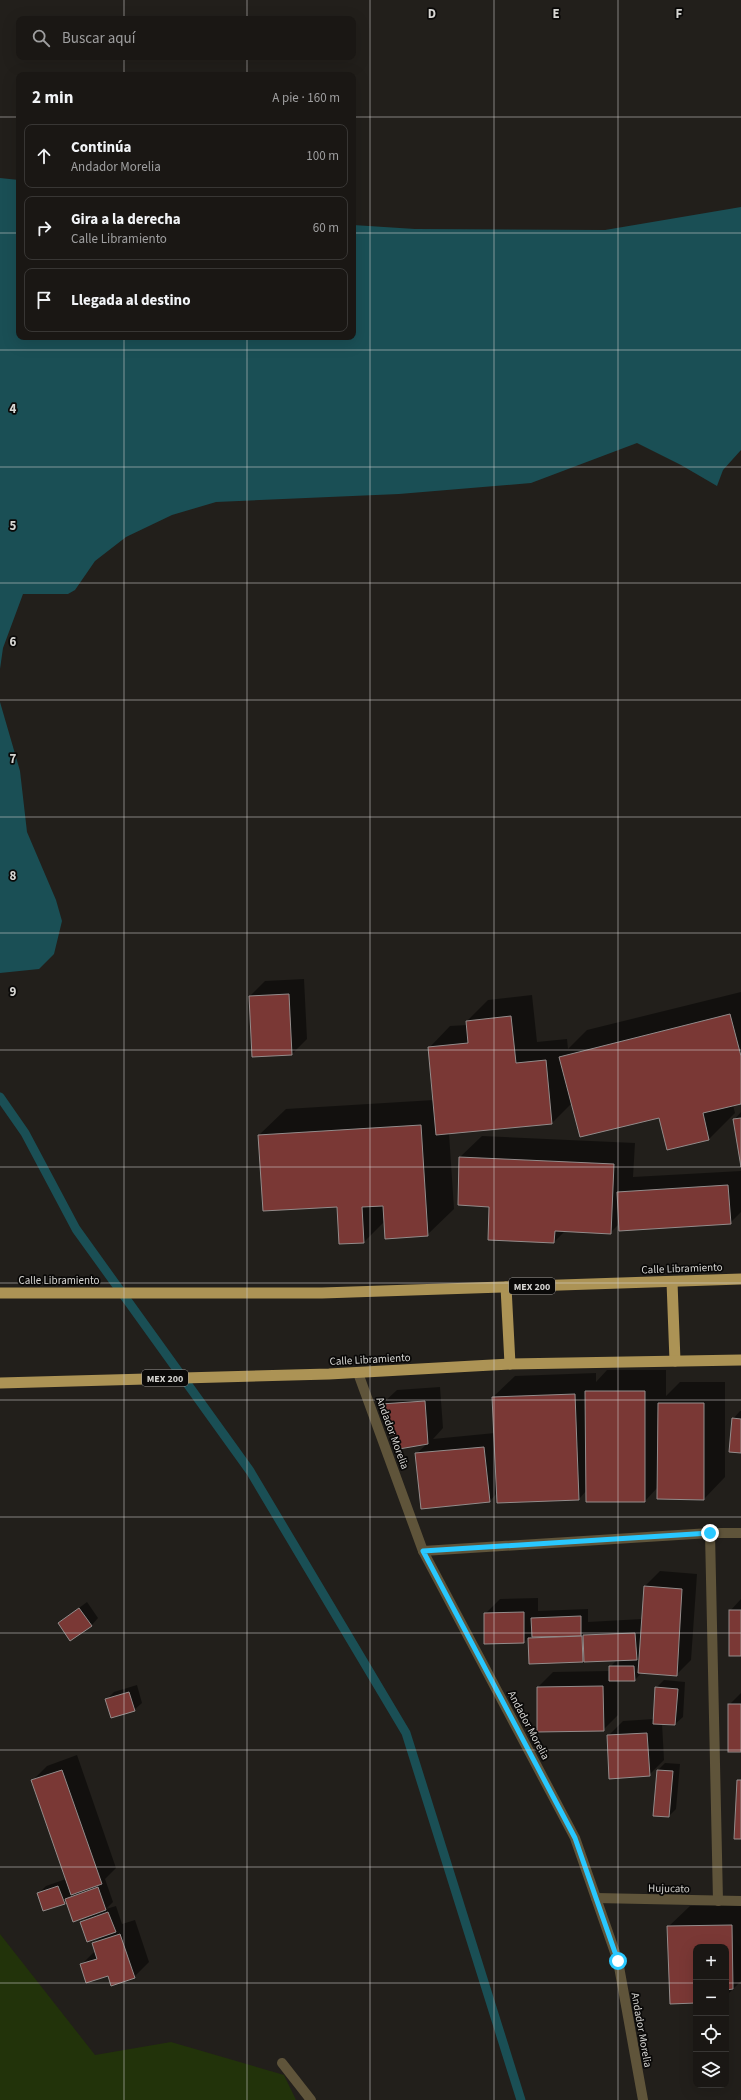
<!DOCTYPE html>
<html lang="es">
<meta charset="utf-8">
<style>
:root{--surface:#1a1714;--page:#272422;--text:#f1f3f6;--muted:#9f9fa0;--line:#383634}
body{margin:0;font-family:"Source Sans 3",sans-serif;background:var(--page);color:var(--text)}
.controls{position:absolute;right:12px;bottom:12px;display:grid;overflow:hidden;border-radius:8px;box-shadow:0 4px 16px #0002}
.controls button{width:36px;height:36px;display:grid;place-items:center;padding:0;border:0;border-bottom:1px solid var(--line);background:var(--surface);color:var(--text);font:20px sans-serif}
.stop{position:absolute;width:12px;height:12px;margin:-9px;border:3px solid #29c8ff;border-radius:50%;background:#fff}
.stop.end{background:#29c8ff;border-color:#fff;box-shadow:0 1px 4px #0008}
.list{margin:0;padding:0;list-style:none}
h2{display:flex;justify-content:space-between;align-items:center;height:52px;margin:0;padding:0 16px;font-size:17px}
h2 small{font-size:13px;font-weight:400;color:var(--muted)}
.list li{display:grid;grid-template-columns:26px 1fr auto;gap:12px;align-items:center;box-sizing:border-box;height:64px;margin:0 8px 8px;padding:0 8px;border:1px solid var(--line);border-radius:8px}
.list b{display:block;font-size:15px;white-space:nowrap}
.list p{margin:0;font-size:13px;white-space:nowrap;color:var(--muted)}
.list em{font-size:13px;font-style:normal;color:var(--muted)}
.icon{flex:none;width:22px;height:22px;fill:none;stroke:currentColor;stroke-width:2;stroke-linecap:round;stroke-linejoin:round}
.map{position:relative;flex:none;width:741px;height:2100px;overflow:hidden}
.search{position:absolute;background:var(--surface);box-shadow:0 4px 16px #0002;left:16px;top:16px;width:340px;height:44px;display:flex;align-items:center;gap:10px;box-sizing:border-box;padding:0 14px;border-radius:8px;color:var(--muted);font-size:15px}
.panel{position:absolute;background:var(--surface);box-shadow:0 4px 16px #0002;left:16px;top:72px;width:340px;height:268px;border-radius:8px}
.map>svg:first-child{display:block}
.green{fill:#22330a}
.water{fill:#1a4f55}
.shadow{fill:#0007}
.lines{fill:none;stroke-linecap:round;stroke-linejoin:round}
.stream{stroke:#1a4f55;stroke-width:9}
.building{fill:#7a3835;stroke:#938c8b}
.minor{stroke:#5f543a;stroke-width:10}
.trunk{stroke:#ac9355;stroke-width:11}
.route{stroke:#29c8ff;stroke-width:5}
.grid{fill:none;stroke:#d7d6d3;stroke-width:1;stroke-opacity:0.55}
.labels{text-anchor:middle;stroke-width:3.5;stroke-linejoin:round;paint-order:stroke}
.shield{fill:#0a0908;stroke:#9a9896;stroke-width:1}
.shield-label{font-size:10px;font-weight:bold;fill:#d7d6d3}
.street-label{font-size:11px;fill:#d7d6d3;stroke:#0a0908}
.grid-label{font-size:13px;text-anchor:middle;font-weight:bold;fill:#d7d6d3;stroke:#0a0908;stroke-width:3.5;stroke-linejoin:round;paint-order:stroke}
</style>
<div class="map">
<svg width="741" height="2100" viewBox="0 0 741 2100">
<rect width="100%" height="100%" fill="#221f1b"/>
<polygon class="green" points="0,1934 95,2055 171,2042 284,2075 296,2100 0,2100"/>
<g class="water">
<polygon points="0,178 19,180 19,337 353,337 353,225 415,229 605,230 741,207 741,450 723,470 717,486 681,465 637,443 531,483 399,494 216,502 172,515 126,537 95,561 75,590 68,594 23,594 3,648 0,669"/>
<polygon points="0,702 20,771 27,832 56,900 62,921 54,954 39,969 0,973"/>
</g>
<g class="shadow">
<polygon points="304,979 307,1039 292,1054 250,996 265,981"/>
<polygon points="741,992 741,1103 733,1105 735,1113 709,1139 660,1116 572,1103 552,1123 449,1133 454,1209 427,1235 385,1221 364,1242 340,1243 337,1205 259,1135 286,1109 434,1100 429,1048 450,1026 467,1025 467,1021 488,1000 532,995 537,1042 567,1039 568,1049 587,1030"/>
<polygon points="741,1112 741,1162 734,1120"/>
<polygon points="482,1136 635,1143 633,1177 741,1171 741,1212 730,1223 620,1223 610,1233 566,1230 554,1242 490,1206 459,1204 460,1157"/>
<polygon points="607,1370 666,1370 666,1396 680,1382 725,1382 725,1477 704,1499 658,1487 645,1501 587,1490 579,1499 497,1493 490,1501 416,1454 427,1444 382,1404 397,1390 440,1387 443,1428 433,1439 495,1433 493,1397 515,1376 596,1373 596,1382"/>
<polygon points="740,1411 741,1411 741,1452 733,1419"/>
<polygon points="660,1571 697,1574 691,1660 676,1675 642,1672 635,1680 618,1680 618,1715 603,1730 538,1687 553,1672 610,1671 610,1667 617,1660 585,1658 582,1661 530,1663 529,1637 524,1642 485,1614 500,1599 538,1598 538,1611 588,1609 588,1622 642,1619 645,1586"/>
<polygon points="741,1599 741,1655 730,1611"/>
<polygon points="87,1602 98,1618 91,1626 59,1623"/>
<polygon points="664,1680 685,1682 683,1717 675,1724 662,1723 664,1760 649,1775 608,1736 623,1721 654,1719 656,1688"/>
<polygon points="137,1685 142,1703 134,1710 106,1700 114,1692"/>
<polygon points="741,1693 741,1751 729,1705"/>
<polygon points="77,1755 116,1868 105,1879 113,1902 106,1909 116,1906 122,1924 135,1920 149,1962 134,1977 109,1974 81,1965 96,1950 94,1943 100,1937 81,1923 89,1915 67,1901 65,1903 38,1894 46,1886 66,1879 32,1781 47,1766"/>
<polygon points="665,1763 680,1764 676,1809 669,1816 658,1770"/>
<polygon points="741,1905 741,1981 726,1996 726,1947 696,1947 696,2002 668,1927 690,1906"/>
</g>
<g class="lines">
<polyline class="stream" points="0,1097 25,1133 76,1229 250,1471 406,1733 521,2100"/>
</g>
<g class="building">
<polygon points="289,994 292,1055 252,1057 249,996"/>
<polygon points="730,1014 741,1056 741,1104 703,1113 709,1140 667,1150 659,1118 580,1137 559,1057"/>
<polygon points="511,1016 516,1063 546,1060 552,1124 436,1135 428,1047 468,1043 466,1021"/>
<polygon points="741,1118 741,1167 733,1119"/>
<polygon points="421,1125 428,1236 385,1239 383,1206 362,1207 364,1243 339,1244 337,1207 263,1211 258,1135"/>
<polygon points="459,1157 614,1164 611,1234 555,1231 554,1243 488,1240 489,1207 458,1205"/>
<polygon points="728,1185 731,1224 619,1231 617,1192"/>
<polygon points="585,1391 645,1391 645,1502 586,1502"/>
<polygon points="575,1394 579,1500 497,1503 492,1397"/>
<polygon points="425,1401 428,1444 399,1449 381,1404"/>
<polygon points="658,1403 704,1403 704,1500 657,1499"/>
<polygon points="732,1418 741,1419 741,1453 729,1452"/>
<polygon points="484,1447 490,1502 421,1509 415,1453"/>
<polygon points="644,1586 682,1589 677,1676 638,1673"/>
<polygon points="79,1608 92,1626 70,1641 58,1623"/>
<rect x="729" y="1610" width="12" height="46"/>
<polygon points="524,1612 524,1643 484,1644 484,1613"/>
<polygon points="581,1616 581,1636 532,1637 531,1618"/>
<polygon points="635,1633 637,1660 584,1662 583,1635"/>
<polygon points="582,1636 583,1662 529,1664 528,1638"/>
<polygon points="609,1666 634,1666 635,1681 609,1681"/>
<polygon points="603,1686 604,1731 537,1732 537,1687"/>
<polygon points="655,1687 678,1689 675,1725 653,1724"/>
<polygon points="129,1692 135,1711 111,1718 105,1699"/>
<rect x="728" y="1704" width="13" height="48"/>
<polygon points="647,1733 650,1776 609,1779 607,1735"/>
<polygon points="62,1770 102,1884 71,1895 31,1780"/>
<polygon points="657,1770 673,1771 669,1817 653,1816"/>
<polygon points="737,1780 741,1780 741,1839 734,1839"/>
<polygon points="58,1886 65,1904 43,1911 37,1893"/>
<polygon points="98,1887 106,1910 73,1922 65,1899"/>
<polygon points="108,1912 116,1932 87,1942 80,1922"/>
<polygon points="732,1925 733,1989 726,1990 726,1947 696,1947 696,2003 670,2004 667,1926"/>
<polygon points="120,1934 135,1978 111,1986 108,1976 86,1983 80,1964 97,1959 92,1943"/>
</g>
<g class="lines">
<g class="minor">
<polyline points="358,1373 423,1551 575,1838 618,1961 643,2100"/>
<polyline points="710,1533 718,1901"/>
<polyline points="423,1551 710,1533 741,1533"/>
<polyline points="596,1898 741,1901"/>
<polyline points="282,2063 311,2100"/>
</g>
<g class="trunk">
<polyline points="672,1282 675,1361"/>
<polyline points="506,1287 510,1364"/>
<polyline points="0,1293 322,1293 741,1279"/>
<polyline points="0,1383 329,1374 510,1364 741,1360"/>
</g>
</g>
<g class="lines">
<polyline class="route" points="618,1961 575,1838 423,1551 710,1533"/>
</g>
<path class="grid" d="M124 0V19M247 0V19M370 0V2100M494 0V2100M618 0V2100M124 57V75M247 57V75M0 117H19M353 117H741M0 233H19M353 233H741M124 337V2100M247 337V2100M0 350H741M0 467H741M0 583H741M0 700H741M0 817H741M0 933H741M0 1050H741M0 1167H741M0 1283H741M0 1400H741M0 1517H741M0 1633H741M0 1750H741M0 1867H741M0 1983H696M726 1983H741"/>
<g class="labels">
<g class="shield">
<rect x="509" y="1278" width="46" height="16" rx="3"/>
<rect x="142" y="1370" width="46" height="16" rx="3"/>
</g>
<g class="shield-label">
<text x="532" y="1290">MEX 200</text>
<text x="165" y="1382">MEX 200</text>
</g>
<g class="street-label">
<text transform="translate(682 1268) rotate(-2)" y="4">Calle Libramiento</text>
<text x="59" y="1284">Calle Libramiento</text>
<text transform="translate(370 1359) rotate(-3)" y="4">Calle Libramiento</text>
<text transform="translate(393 1433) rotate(70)" y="4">Andador Morelia</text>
<text transform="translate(529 1725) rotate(62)" y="4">Andador Morelia</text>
<text transform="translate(669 1888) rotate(1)" y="4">Hujucato</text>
<text transform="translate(642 2030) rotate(80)" y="4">Andador Morelia</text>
</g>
</g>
<g class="grid-label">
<text x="432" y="18">D</text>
<text x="556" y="18">E</text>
<text x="679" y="18">F</text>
<text x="13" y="413">4</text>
<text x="13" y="530">5</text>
<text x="13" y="646">6</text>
<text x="13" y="763">7</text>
<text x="13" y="880">8</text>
<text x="13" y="996">9</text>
</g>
</svg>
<div class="controls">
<button>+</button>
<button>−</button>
<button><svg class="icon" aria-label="locate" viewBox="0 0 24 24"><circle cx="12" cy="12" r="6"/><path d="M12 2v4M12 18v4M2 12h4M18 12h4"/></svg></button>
<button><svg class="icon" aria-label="layers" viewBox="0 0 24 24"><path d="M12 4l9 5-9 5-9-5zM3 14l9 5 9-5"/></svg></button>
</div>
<div class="stop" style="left:618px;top:1961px"></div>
<div class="stop end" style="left:710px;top:1533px"></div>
<div class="search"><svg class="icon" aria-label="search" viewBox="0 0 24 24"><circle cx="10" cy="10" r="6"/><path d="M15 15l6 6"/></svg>Buscar aquí</div>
<section class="panel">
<h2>2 min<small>A pie · 160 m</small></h2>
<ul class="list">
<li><svg class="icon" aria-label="ahead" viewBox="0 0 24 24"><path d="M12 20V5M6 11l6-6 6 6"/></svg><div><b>Continúa</b><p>Andador Morelia</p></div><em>100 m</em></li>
<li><svg class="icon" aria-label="right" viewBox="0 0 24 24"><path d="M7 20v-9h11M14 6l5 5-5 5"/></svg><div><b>Gira a la derecha</b><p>Calle Libramiento</p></div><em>60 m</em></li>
<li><svg class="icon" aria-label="arrive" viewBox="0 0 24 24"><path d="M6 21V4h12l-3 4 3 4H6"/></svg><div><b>Llegada al destino</b></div></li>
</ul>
</section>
</div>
